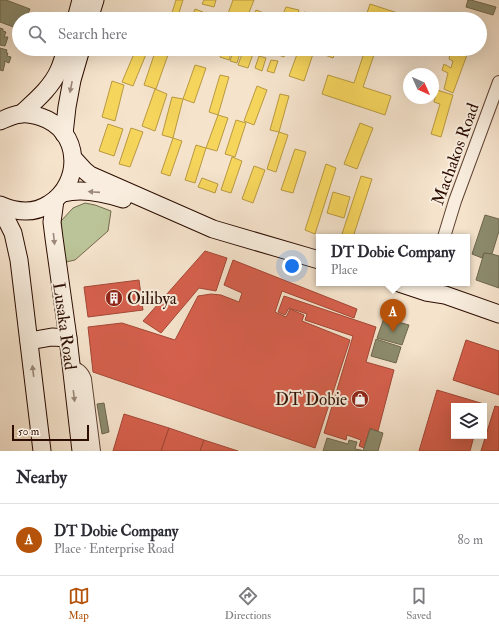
<!DOCTYPE html>
<meta charset="utf-8">
<style>
:root{--surface:#fff;--page:#f7f7f7;--text:#2b2b33;--muted:#7c7c81;--line:#e1e1e2;--accent:#b45309}
body{margin:0;font-family:"IM FELL Double Pica",serif;background:var(--page);color:var(--text)}
.controls{position:absolute;right:12px;bottom:12px;display:grid;overflow:hidden;border-radius:0px;box-shadow:0 4px 16px #0002}
.controls button{width:36px;height:36px;display:grid;place-items:center;padding:0;border:0;border-bottom:1px solid var(--line);background:var(--surface);color:var(--text);font:20px sans-serif}
.compass{position:absolute;left:403px;top:68px;width:36px;height:36px;border-radius:50%;background:var(--surface);box-shadow:0 4px 16px #0002;rotate:135deg}
.scale{position:absolute;left:12px;bottom:10px;width:77px;box-sizing:border-box;padding-left:4px;border:2px solid #2c0d00;border-top:0;font-size:11px;line-height:14px;white-space:nowrap;color:#2c0d00;-webkit-text-stroke:3px #f8edde;paint-order:stroke}
.you{position:absolute;left:292px;top:266px;width:14px;height:14px;margin:-10px;border:3px solid #fff;border-radius:50%;background:#1a73e8;box-shadow:0 0 0 6px #1a73e833}
.badge{display:grid;place-items:center;width:26px;height:26px;border-radius:50%;background:var(--accent);color:#fff;font-size:13px;font-weight:700}
.pin{position:absolute;translate:-50% -33px;filter:drop-shadow(0 1px 2px #0008)}
.pin::after{content:'';position:absolute;top:21px;width:14px;height:12px;background:inherit;clip-path:polygon(0 0,100% 0,50% 100%)}
.popup{position:absolute;left:316px;top:234px;width:154px;height:52px;box-sizing:border-box;display:grid;place-content:center;border-radius:0px;background:var(--surface);filter:drop-shadow(0 1px 3px #0005);font-size:13px;white-space:nowrap;color:var(--muted)}
.popup b{font-size:15px;color:var(--text)}
.popup::after{content:'';position:absolute;left:50%;top:100%;margin-left:-8px;border:8px solid transparent;border-top-color:var(--surface)}
.list{margin:0;padding:0;list-style:none}
h2{display:flex;justify-content:space-between;align-items:center;height:52px;margin:0;padding:0 16px;font-size:17px}
h2 small{font-size:13px;font-weight:400;color:var(--muted)}
.list li{display:grid;grid-template-columns:26px 1fr auto;gap:12px;align-items:center;box-sizing:border-box;height:72px;padding:0 16px;border-top:1px solid var(--line)}
.list b{display:block;font-size:15px;white-space:nowrap}
.list p{margin:0;font-size:13px;white-space:nowrap;color:var(--muted)}
.list em{font-size:13px;font-style:normal;color:var(--muted)}
.icon{flex:none;width:22px;height:22px;fill:none;stroke:currentColor;stroke-width:2;stroke-linecap:round;stroke-linejoin:round}
.map{position:relative;flex:none;width:499px;height:451px;overflow:hidden}
.search{position:absolute;background:var(--surface);box-shadow:0 4px 16px #0002;left:12px;right:12px;top:12px;height:44px;display:flex;align-items:center;gap:10px;box-sizing:border-box;padding:0 14px;border-radius:22px;color:var(--muted);font-size:15px}
.sheet{height:124px;background:var(--surface)}
nav{display:flex;justify-content:space-around;align-items:center;box-sizing:border-box;height:56px;border-top:1px solid var(--line);background:var(--surface);font-size:11px;color:var(--muted)}
nav a{display:grid;justify-items:center;gap:2px}
nav .on{color:var(--accent)}
.map>svg:first-child{display:block}
.green{fill:#bbc498;stroke:#74684c}
.homes{fill:#f6d55c;stroke:#b99940}
.shops{fill:#d6604d;stroke:#a34736}
.industry{fill:#8c8c6e;stroke:#6f664d}
.lines{fill:none;stroke-linecap:round;stroke-linejoin:round}
.minor-casing{stroke:#5e4233;stroke-width:14}
.secondary-casing{stroke:#2c0d00;stroke-width:19}
.minor{stroke:#f8edde;stroke-width:12}
.secondary{stroke:#f8edde;stroke-width:17}
.oneway{fill:#9c887a}
.labels{text-anchor:middle;stroke-width:4;stroke-linejoin:round;paint-order:stroke}
.street-label{font-size:17px;fill:#2c0d00;stroke:#f8edde}
.poi-label{font-size:17px;fill:#2c0d00;stroke:#f8edde;text-anchor:start}
</style>
<div class="map">
<svg width="499" height="451" viewBox="0 0 499 451">
<rect width="100%" height="100%" fill="#f5e3cc"/>
<filter id="stains"><feTurbulence type="fractalNoise" baseFrequency=".005" numOctaves="4"/><feColorMatrix values="0 0 0 0 .2 0 0 0 0 .09 0 0 0 0 .02 0 0 0 .5 -.17"/></filter>
<radialGradient id="worn" r=".72"><stop offset=".6" stop-color="#630" stop-opacity="0"/><stop offset="1" stop-color="#630" stop-opacity=".3"/></radialGradient>
<polygon class="green" points="85,203 95,205 111,211 108,231 75,260 66,262 60,233 61,221 73,208"/>
<g class="homes">
<polygon points="176,0 183,0 177,19 170,19"/>
<polygon points="204,0 216,0 214,7 202,4"/>
<polygon points="233,0 254,0 248,15 253,17 256,10 280,19 226,19"/>
<polygon points="370,4 416,19 365,19"/>
<polygon points="286,7 299,10 296,19 281,19"/>
<polygon points="195,9 203,12 200,19 191,19"/>
<polygon points="206,12 213,15 212,19 203,19"/>
<polygon points="304,12 311,14 309,19 301,19"/>
<polygon points="136,49 140,49 147,52 133,86 122,82"/>
<polygon points="156,49 160,49 169,52 156,89 144,85"/>
<polygon points="222,49 232,49 229,60 220,57"/>
<polygon points="234,49 241,50 237,63 230,61"/>
<polygon points="271,49 298,49 297,51 286,52 284,57 270,52"/>
<polygon points="299,49 334,49 336,50 333,58 314,51 304,81 289,76"/>
<polygon points="355,49 376,49 363,87 391,96 385,115 322,94 328,75 354,83 364,53 354,50"/>
<polygon points="451,49 458,52 459,49 468,52 453,93 444,89 448,73 442,70 444,64 451,68 453,61 449,59"/>
<polygon points="243,51 253,54 248,68 238,65"/>
<polygon points="259,56 266,58 262,71 255,68"/>
<polygon points="271,60 278,61 274,73 267,71"/>
<polygon points="195,65 206,68 194,103 183,99"/>
<polygon points="220,75 229,77 218,115 209,112"/>
<polygon points="112,81 124,85 115,121 102,117"/>
<polygon points="257,86 267,90 254,125 244,121"/>
<polygon points="155,89 167,94 155,131 142,126"/>
<polygon points="437,90 453,95 441,137 431,134 440,104 434,102"/>
<polygon points="280,94 289,96 279,132 270,130"/>
<polygon points="172,97 183,99 173,138 162,135"/>
<polygon points="218,115 228,118 217,151 206,148"/>
<polygon points="236,120 246,123 235,157 225,154"/>
<polygon points="360,123 373,128 357,169 344,164"/>
<polygon points="108,124 123,129 114,156 99,151"/>
<polygon points="131,128 143,132 130,167 119,164"/>
<polygon points="279,132 288,135 276,172 267,169"/>
<polygon points="173,138 182,141 170,176 161,173"/>
<polygon points="196,145 206,148 195,183 185,180"/>
<polygon points="295,149 306,152 293,193 281,190"/>
<polygon points="232,157 242,161 231,193 221,190"/>
<polygon points="326,164 336,168 315,234 305,230"/>
<polygon points="254,166 265,170 253,203 242,199"/>
<polygon points="361,176 372,179 353,237 341,237"/>
<polygon points="202,178 218,184 215,193 198,187"/>
<polygon points="333,192 350,197 344,218 327,213"/>
</g>
<g class="shops">
<polygon points="205,251 227,258 216,291 199,288 161,333 143,321"/>
<polygon points="233,260 357,309 354,318 282,291 275,312 286,317 290,309 304,315 302,321 350,340 315,448 93,372 88,327 122,323 175,340 198,296 211,294 221,295 239,302 242,293 224,285"/>
<polygon points="139,280 143,310 88,317 84,287"/>
<polygon points="284,296 376,327 366,362 394,370 378,431 370,428 364,448 359,446 361,440 347,435 346,440 324,433 353,336 305,320 307,314 289,308 285,315 278,312"/>
<polygon points="466,340 499,351 499,395 453,380"/>
<polygon points="437,390 484,404 483,406 454,406 454,436 474,436 470,451 419,451"/>
<polygon points="495,406 499,407 499,451 481,451"/>
<polygon points="124,414 169,428 161,451 113,451"/>
<polygon points="169,428 204,440 200,451 161,451"/>
<polygon points="204,440 238,451 200,451"/>
</g>
<g class="industry">
<polygon points="0,0 6,0 30,9 26,19 19,19 19,29 0,22"/>
<polygon points="468,0 471,0 496,7 493,15 466,7"/>
<polygon points="0,28 3,29 3,31 6,32 4,37 8,37 5,46 0,45"/>
<polygon points="0,48 7,50 6,53 8,53 7,56 11,57 9,63 4,61 4,62 5,63 3,71 0,70"/>
<polygon points="485,215 499,219 499,231 492,254 484,253 482,258 472,254"/>
<polygon points="484,253 492,254 499,256 499,288 476,280"/>
<polygon points="384,318 409,325 402,345 377,338"/>
<polygon points="376,339 401,347 396,363 371,356"/>
<polygon points="104,403 109,432 102,434 97,404"/>
<polygon points="370,429 383,433 378,451 361,451 361,450 363,451"/>
<polygon points="327,438 348,444 349,440 357,442 355,449 361,450 361,451 323,451"/>
</g>
<g class="lines">
<defs>
<g id="minor">
<polyline points="444,237 455,201 499,82"/>
<path d="M71 366C79 370 82 371 85 379L94 451"/>
</g>
<g id="secondary">
<polyline points="76,19 81,0"/>
<polyline points="89,19 95,0"/>
<path d="M21 114C35 101 51 88 59 70 62 63 64 56 66 49"/>
<path d="M0 121C7 118 13 115 20 114 27 113 35 115 41 117 81 130 83 183 49 204 34 214 16 212 0 205"/>
<polyline points="64,134 67,107 72,80 81,49"/>
<polyline points="73,158 84,170 90,175 213,229 319,260"/>
<path d="M63 193C82 188 105 193 123 199"/>
<polyline points="55,200 52,222 54,238 68,338 81,451"/>
<polyline points="0,207 13,233 19,260 42,451"/>
<polyline points="399,283 426,292 445,295 499,314"/>
<polyline points="29,341 52,337 68,338"/>
</g>
</defs>
<use href="#minor" class="minor-casing"/>
<use href="#secondary" class="secondary-casing"/>
<use href="#minor" class="minor"/>
<use href="#secondary" class="secondary"/>
</g>
<defs><path id="oneway-solid" d="M-6-.8H1V-3.2L6.5 0L1 3.2V.8H-6Z"/></defs>
<g class="oneway">
<use href="#oneway-solid" transform="translate(71 87) rotate(101)"/>
<use href="#oneway-solid" transform="translate(94 192) rotate(-176)"/>
<use href="#oneway-solid" transform="translate(54 239) rotate(84)"/>
<use href="#oneway-solid" transform="translate(33 371) rotate(-97)"/>
<use href="#oneway-solid" transform="translate(74 396) rotate(83)"/>
</g>
<defs>
<symbol id="building-disc" viewBox="-11 -11 22 22"><circle r="9.5" fill="#8f2418" stroke="#f8edde"/><path d="M-4-6H4V6H1V3H-1V6H-4ZM-2.5-4.3h1.7v1.8h-1.7ZM.8-4.3h1.7v1.8H.8ZM-2.5-1h1.7V.8h-1.7ZM.8-1h1.7V.8H.8Z" fill="#fff"/></symbol>
<symbol id="shop-disc" viewBox="-11 -11 22 22"><circle r="9.5" fill="#8f2418" stroke="#f8edde"/><path d="M-5-2.5h2.3a2.7 3.5 0 0 1 5.4 0H5L5.5 6h-11ZM-1.5-2.5h3a1.5 2.3 0 0 0-3 0Z" fill="#fff"/></symbol>
</defs>
<g fill-rule="evenodd">
<use href="#building-disc" x="104" y="288" width="20" height="20"/>
<use href="#shop-disc" x="350" y="389" width="20" height="20"/>
</g>
<g class="labels">
<g class="street-label">
<text transform="translate(455 154) rotate(-70)" y="6">Machakos Road</text>
<text transform="translate(65 326) rotate(82)" y="6">Lusaka Road</text>
</g>
<g class="poi-label">
<text x="127" y="304">Oilibya</text>
<text x="347" y="405" text-anchor="end">DT Dobie</text>
</g>
</g>
<rect width="100%" height="100%" filter="url(#stains)"/>
<rect width="100%" height="100%" fill="url(#worn)"/>
</svg>
<div class="controls">
<button><svg class="icon" aria-label="layers" viewBox="0 0 24 24"><path d="M12 4l9 5-9 5-9-5zM3 14l9 5 9-5"/></svg></button>
</div>
<svg class="compass" viewBox="-18 -18 36 36"><path d="M0-13l5 13h-10z" fill="#e53935"/><path d="M0 13l5-13h-10z" fill="#7c7c81"/></svg>
<div class="scale">50 m</div>
<div class="you"></div>
<div class="pin badge" style="left:393px;top:332px">A</div>
<div class="popup"><b>DT Dobie Company</b>Place</div>
<div class="search"><svg class="icon" aria-label="search" viewBox="0 0 24 24"><circle cx="10" cy="10" r="6"/><path d="M15 15l6 6"/></svg>Search here</div>
</div>
<section class="sheet">
<h2>Nearby<small></small></h2>
<ul class="list">
<li><span class="badge">A</span><div><b>DT Dobie Company</b><p>Place · Enterprise Road</p></div><em>80 m</em></li>
</ul>
</section>
<nav>
<a class="on"><svg class="icon" aria-label="map" viewBox="0 0 24 24"><path d="M3 6l6-2 6 2 6-2v14l-6 2-6-2-6 2zM9 4v14M15 6v14"/></svg>Map</a>
<a><svg class="icon" aria-label="directions" viewBox="0 0 24 24"><path d="M12 3l9 9-9 9-9-9zM9 14v-3h6M13 9l2 2-2 2"/></svg>Directions</a>
<a><svg class="icon" aria-label="saved" viewBox="0 0 24 24"><path d="M7 4h10v16l-5-4-5 4z"/></svg>Saved</a>
</nav>
